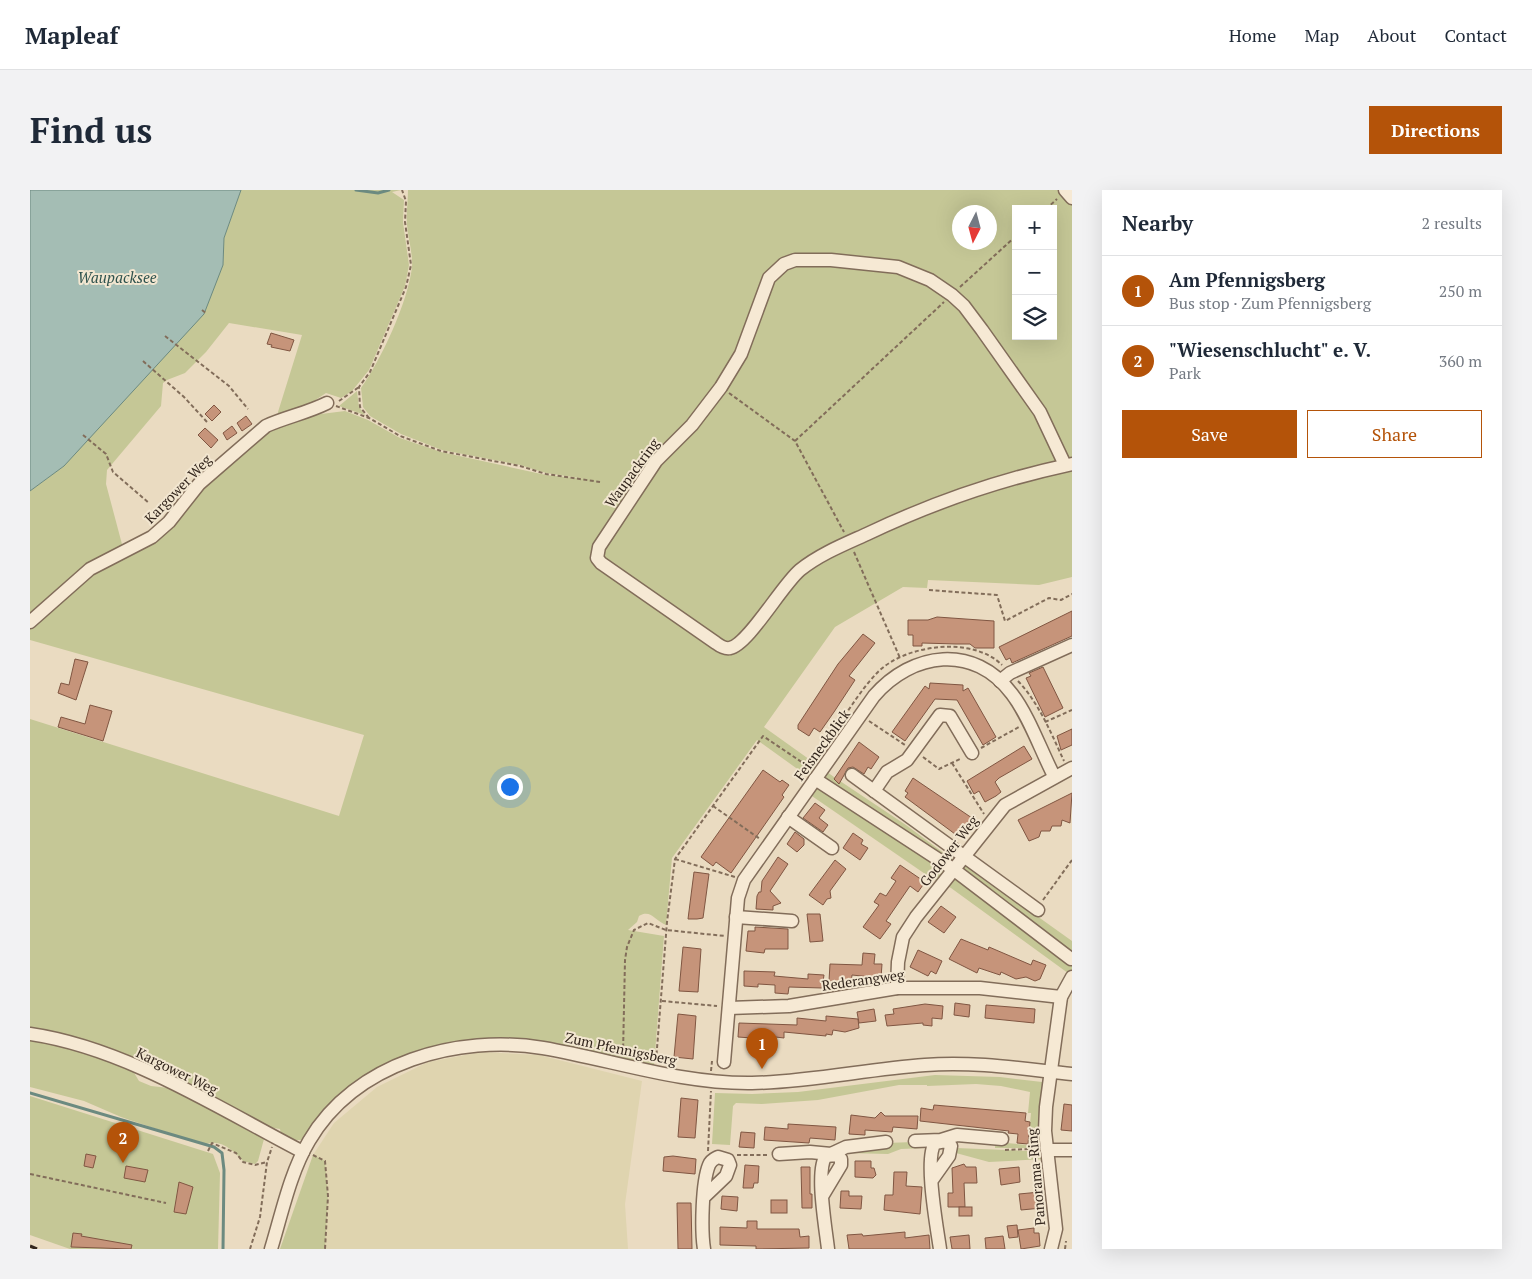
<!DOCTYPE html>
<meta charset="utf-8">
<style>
:root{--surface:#fff;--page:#f2f2f3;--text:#1f2937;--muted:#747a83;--line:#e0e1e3;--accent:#b45309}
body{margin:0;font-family:"PT Serif",serif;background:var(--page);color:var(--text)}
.controls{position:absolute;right:15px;top:15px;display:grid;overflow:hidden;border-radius:0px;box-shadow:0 5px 20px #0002}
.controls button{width:45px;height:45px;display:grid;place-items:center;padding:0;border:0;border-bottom:1px solid var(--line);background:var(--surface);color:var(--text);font:25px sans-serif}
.compass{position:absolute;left:922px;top:15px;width:45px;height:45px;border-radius:50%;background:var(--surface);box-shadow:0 5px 20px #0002;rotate:186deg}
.you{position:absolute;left:479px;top:596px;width:18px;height:18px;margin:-12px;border:4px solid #fff;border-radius:50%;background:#1a73e8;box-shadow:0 0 0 8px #1a73e833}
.badge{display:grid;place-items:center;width:32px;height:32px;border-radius:50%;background:var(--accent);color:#fff;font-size:16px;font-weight:700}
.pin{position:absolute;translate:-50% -41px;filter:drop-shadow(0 1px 2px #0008)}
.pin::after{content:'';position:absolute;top:26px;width:18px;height:15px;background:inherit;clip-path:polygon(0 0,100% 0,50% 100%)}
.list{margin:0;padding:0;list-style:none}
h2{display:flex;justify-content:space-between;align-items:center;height:65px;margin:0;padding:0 20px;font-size:21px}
h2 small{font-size:16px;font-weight:400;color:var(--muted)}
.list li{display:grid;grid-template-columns:32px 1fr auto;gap:15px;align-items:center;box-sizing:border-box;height:70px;padding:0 20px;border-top:1px solid var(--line)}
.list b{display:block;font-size:19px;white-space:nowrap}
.list p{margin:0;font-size:16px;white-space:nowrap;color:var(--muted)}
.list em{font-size:16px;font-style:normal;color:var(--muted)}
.actions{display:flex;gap:10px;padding:15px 20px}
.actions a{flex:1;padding:11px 0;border:1px solid var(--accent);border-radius:0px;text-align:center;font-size:18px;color:var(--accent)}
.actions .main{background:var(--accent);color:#fff}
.icon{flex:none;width:28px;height:28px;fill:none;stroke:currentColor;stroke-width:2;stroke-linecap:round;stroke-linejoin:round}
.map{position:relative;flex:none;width:1042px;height:1059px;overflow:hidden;border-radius:0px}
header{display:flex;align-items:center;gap:30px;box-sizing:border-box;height:70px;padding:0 25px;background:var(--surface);border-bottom:1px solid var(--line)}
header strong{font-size:24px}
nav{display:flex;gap:28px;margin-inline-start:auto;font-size:18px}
.intro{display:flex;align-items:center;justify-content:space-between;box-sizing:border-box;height:120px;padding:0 30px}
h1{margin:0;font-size:35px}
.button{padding:12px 22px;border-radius:0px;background:var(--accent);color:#fff;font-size:18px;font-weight:700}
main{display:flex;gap:30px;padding:0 30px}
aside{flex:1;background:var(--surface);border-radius:0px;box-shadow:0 5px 20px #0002}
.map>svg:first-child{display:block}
.farmland{fill:#dfd4af}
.green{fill:#c5c796;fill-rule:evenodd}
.water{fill:#a4bdb4;stroke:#6c8a80}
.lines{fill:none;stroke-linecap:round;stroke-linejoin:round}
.stream{stroke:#6c8a80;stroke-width:3}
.building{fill:#c6947a;stroke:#805642}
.minor-casing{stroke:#826d5a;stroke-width:15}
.path{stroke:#826d5a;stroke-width:2;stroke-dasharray:4 2.5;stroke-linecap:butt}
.minor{stroke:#f6e9d4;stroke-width:12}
.rail{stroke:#33261d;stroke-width:3;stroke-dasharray:9 9;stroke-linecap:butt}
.labels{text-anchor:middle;stroke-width:4;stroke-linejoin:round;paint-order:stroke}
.street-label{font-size:14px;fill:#33261d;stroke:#f2e6d0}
.water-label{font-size:15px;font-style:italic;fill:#2e524d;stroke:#f2e6d0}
</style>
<header>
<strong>Mapleaf</strong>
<nav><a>Home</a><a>Map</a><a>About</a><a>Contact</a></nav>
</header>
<div class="intro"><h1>Find us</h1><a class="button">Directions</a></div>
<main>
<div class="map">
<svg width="1042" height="1059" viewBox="0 0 1042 1059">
<rect width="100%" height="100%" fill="#eadbc1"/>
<polygon class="farmland" points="451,862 509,865 612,891 595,1014 598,1059 295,1059 298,1006 295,972 283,965 304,933 347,897 398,872"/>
<g class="green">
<polygon points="211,0 371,0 362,2 374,10 373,32 379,75 375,96 339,180 322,201 311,208 296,203 284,211 279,218 248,228 248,222 272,145 199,133 176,162 155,183 137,190 133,193 131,216 77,280 76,294 93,358 0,429 0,301 34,276 193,75 194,48"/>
<path d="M378 0H1030L1042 13V387L1009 395 898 390 897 398 873 397 805 437 734 537 804 587 876 635 919 667 940 678 1042 751V786L921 698 901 688 779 604 787 593 727 550 642 668 636 735C625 731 621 719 609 726L607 732 598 740 634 746 624 876 512 853 378 866 271 950H262L251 944 250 939 238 937 197 918 0 840V529L309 626 334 545 0 450V435L61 381 123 349 172 295 238 238 275 226 315 221 338 230 370 248 411 262 516 285 556 289 516 283 490 275 412 260 371 244 340 226 333 217 331 198C351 170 378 112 382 77 383 64 378 48 377 35 376 24 378 11 378 0ZM986 19H1023V146H986ZM929 22H959V52H929Z"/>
<polygon points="327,201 329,217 335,225 309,216"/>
<path d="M0 848 56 861 103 881 109 891 121 896 139 898 233 945 234 949 228 971 225 974 213 971C204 961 190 947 174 955L91 927 54 911 0 897Z"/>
<polygon points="905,885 970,887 1012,892 1013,912 1009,912 1009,916 1012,916 1011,940 1008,941 1004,955 999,958 965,958 965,952 998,955 1001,923 998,923 1000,902 971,896 946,894 897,896 897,895 869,895 788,910 732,914 706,913 703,916 700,955 682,954 685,903 722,904 768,902"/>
<polygon points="0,906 183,964 190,983 188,1059 40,1059 0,1045"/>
<polygon points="1010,944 1014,969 959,972 926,963 926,958 999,961 1006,957"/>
<polygon points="884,952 894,954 895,958 871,959 858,964 816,963 856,953"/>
<polygon points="283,965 295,971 298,1006 295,1059 250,1059"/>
</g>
<polygon class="water" points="0,0 211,0 194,48 193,75 174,124 34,276 0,301"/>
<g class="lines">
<g class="stream">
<polyline points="326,0 348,3 359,0"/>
<polyline points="0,903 184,957 192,963 194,980 193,1059"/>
</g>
</g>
<g class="building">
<polygon points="241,143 264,150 260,161 241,157 242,155 237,154"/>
<polygon points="184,215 191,222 182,231 175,224"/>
<polygon points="216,226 222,234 212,241 207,233"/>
<polygon points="202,236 207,243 197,250 193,243"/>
<polygon points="175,238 188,250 181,258 168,245"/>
<polygon points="1042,421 1042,446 982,473 980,468 976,470 969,457"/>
<polygon points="907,427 964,431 964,458 945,458 940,454 926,454 892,453 892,456 883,456 883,445 878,445 878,430 898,430"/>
<polygon points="833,444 845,453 819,486 825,490 804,522 790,542 784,538 779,546 768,539 768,535 808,474"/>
<polygon points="45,469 58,472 46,510 28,503 31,493 39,495"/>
<polygon points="1013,477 1033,518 1015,527 996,488 1001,486 999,483"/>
<polygon points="900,493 933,495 933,501 938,498 966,547 953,555 927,510 905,509 875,551 862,542 895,496 899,499"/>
<polygon points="60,515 82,521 73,551 28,537 31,527 55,534"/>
<polygon points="1042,539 1042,555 1031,560 1027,546"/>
<polygon points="829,552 849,567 841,579 838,577 834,584 823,577 818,578 809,594 804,589"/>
<polygon points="994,556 1002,569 969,588 965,592 971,602 966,606 955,612 949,601 944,604 937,591"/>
<polygon points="733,580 750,592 752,590 759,595 752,605 754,607 701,683 686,672 683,676 671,667"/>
<polygon points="883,588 942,628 933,640 930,637 925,644 875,607 878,603 875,601"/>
<polygon points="1042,603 1040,633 1032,630 1031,636 1022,636 1020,641 1011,641 1009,647 999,651 988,630"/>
<polygon points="785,613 795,620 789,628 798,635 793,642 773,628"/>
<polygon points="765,642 774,649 774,655 767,662 757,654"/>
<polygon points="823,643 833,650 831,654 838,658 830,670 813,658"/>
<polygon points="748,667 758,674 740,701 751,713 743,716 743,720 726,719 727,706 729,702 731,702 732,691"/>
<polygon points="805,670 816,679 800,701 801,708 797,709 793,715 779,705"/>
<polygon points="870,675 895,692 888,702 880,696 856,731 861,734 850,749 833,737 849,715 844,712 850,703 856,706 866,691 861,688"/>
<polygon points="664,682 679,684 673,728 667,729 658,729"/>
<polygon points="911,716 926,727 914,743 898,732"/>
<polygon points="777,724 790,724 793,751 780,752"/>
<polygon points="725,737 758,739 758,759 735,759 734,763 716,761 718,741 725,741"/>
<polygon points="931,749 958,760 959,757 1001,775 1003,770 1016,775 1010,789 1005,791 996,787 986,789 971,782 970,785 949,778 947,783 919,769"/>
<polygon points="653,757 671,759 668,802 649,801"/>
<polygon points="888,760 912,771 906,784 901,781 898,786 880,777"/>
<polygon points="833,763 845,764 844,774 852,774 851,788 822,785 821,793 799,791 800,774 832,775"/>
<polygon points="714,781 745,782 744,786 778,789 778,784 794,785 792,798 759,797 758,804 745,803 745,795 728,794 728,797 714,796"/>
<polygon points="925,813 940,815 939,827 924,825"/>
<polygon points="895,814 913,816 912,829 902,828 902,836 893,835 893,833 857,836 855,825 864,824 863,819"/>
<polygon points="956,815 1005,819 1004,833 955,828"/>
<polygon points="844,819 846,831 829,833 827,822"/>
<polygon points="648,824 666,826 663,869 644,867"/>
<polygon points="796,826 828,829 829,838 815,842 803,840 802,845 796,844 796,846 754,842 754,848 737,846 736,849 708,847 709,833 767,835 767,828 796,831"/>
<polygon points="651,908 668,910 665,948 648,947"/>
<polygon points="1034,914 1042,915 1042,941 1031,940"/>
<polygon points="904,915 996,923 995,931 1000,932 998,954 987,953 988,944 978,943 979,941 890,931 891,918 903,920"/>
<polygon points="851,922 855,926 888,926 887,939 863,937 862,942 835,940 835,945 819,944 821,925 845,928"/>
<polygon points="758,934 806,937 805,950 780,948 779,953 734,950 735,937 758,939"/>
<polygon points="711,942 725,943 724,958 709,957"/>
<polygon points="56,964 66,966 63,978 54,976"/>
<polygon points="643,966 666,969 665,984 633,981 634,967"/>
<polygon points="825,971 841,971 841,978 844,978 846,985 843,988 825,987"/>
<polygon points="934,974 936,977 946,977 947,993 934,993 935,1017 918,1017 918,1003 923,1003 922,978"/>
<polygon points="715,975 729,976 728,993 724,993 723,998 713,998"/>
<polygon points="96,976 118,980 115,992 94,988"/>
<polygon points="771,977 780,977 780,1004 782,1004 782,1018 772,1018"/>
<polygon points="989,977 990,992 971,995 969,979"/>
<polygon points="864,982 877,982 876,996 892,997 890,1024 854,1020 855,1005 863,1005"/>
<polygon points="149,992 163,997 156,1024 144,1022"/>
<polygon points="811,1001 819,1001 819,1006 832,1006 831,1019 810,1018"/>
<polygon points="1010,1002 1012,1018 991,1020 989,1004"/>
<polygon points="692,1006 708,1007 707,1021 691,1019"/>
<rect x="741" y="1010" width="16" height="13"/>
<polygon points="647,1013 661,1013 662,1059 648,1059"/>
<rect x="929" y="1017" width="13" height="9"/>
<polygon points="717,1031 727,1031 727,1039 769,1039 770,1047 779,1046 779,1058 726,1059 726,1056 690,1055 690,1037 717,1038"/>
<polygon points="987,1035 988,1047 979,1048 977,1036"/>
<polygon points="1004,1038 1004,1043 1009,1043 1010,1056 991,1059 988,1040"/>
<polygon points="875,1042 875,1048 899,1045 900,1059 819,1059 817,1045 832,1044 833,1046"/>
<polygon points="43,1043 52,1044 51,1046 102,1055 101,1059 41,1057"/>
<polygon points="939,1045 940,1059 922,1059 920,1047"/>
<polygon points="973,1046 975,1059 956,1059 955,1048"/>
</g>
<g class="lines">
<defs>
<g id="minor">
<polyline points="1035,0 1042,8"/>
<path d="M1035 275 1010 222 952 140 934 116 922 105 900 90 868 77 801 70H765L754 74 739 88 711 164 691 197 662 235 626 271 569 357 567 368 571 373 686 453C690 456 695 459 700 458 718 455 752 395 770 380 790 364 815 354 837 344 902 313 972 289 1042 274"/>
<path d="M0 432 60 379 122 347 139 332 169 294 236 236C256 227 277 223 297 213"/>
<polyline points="970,491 980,483 1042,455"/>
<polyline points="822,585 1008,720"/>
<polyline points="785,589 923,679 1041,769"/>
<polyline points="844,601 857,582 877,570 910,525 920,526 942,563"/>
<polyline points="758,627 802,658"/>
<polyline points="706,727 762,731"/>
<polyline points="867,798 868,772 873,747 886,727 975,615 1042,578"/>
<polyline points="699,818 759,816 867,798 950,798 1031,807"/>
<path d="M0 844C96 858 188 918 273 962"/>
<path d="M694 872 708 708 714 690 844 506C882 462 944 453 982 504 999 526 1011 561 1024 586"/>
<polyline points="885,951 911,950 927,945 972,949"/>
<polyline points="1017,960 1042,960"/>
<polyline points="749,964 780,962 801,964 816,957 856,952"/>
<path d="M902 990 919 966 921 956 916 951 905 953C894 968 907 1038 910 1059"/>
<path d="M793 1005 811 975V969L807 965 796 966C785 980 796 1040 798 1059"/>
<path d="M241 1059C252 1023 260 983 279 951 325 872 429 844 513 858 583 870 650 894 722 893 780 892 837 879 895 875 944 871 994 879 1042 884"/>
<path d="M674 1059C671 1040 672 992 679 975 681 970 684 969 688 967L698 970 700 975 696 986 674 1007"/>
<polyline points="1021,1059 1026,1039 1015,941 1016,917 1031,807 1042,787"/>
</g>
</defs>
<use href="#minor" class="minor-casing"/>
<g class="path">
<polyline points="1016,19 1027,9"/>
<polyline points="930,97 986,46"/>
<polyline points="172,120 177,124"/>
<polyline points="135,146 199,196 218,219"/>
<polyline points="113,171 154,207 177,232"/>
<polyline points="699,203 765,251 814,342"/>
<polyline points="309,211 329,197"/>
<polyline points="306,216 339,228 370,246 411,261 490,276 516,284 570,292"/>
<polyline points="339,228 330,217 329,197 340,182 376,97 381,75 375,32 376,11 372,0"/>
<polyline points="53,245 76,264 83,282 119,313"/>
<polyline points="765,251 914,112"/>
<polyline points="824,362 870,468"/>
<polyline points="899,400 967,405 975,431 1019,408 1031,410 1042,404"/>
<path d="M988 491C1009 513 1021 543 1034 571"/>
<polyline points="839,531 875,555"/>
<polyline points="1015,532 1042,520"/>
<polyline points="951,558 989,537"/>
<path d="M789 563C794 550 805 538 813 528 824 512 835 495 848 482 876 454 943 446 972 475"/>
<polyline points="893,567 909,579 932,568"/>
<polyline points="922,573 954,624"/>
<polyline points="683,616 730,649"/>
<polyline points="645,669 705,687"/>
<polyline points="1013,710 1042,670"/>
<polyline points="632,811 687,816"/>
<polyline points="593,864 595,770 597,757 604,740 618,733 636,740 695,746"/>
<polyline points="626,871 637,732 645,669 733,546 779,577"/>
<polyline points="681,881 682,871"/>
<polyline points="975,960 999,959 1005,956"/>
<polyline points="178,961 182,953 206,963 213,972 225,975 237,972"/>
<polyline points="678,961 681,901"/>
<polyline points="283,965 295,971 298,1006 295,1059"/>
<polyline points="707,965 737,965"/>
<polyline points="0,984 136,1013"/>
<polyline points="220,1059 230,1027 237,972 242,957"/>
<polyline points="1035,1059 1036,1051"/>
</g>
<use href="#minor" class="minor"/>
<polyline class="rail" points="0,1056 7,1059"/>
</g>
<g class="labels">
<g class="street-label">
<text transform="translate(602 283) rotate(-54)" y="5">Waupackring</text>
<text transform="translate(148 299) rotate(-46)" y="5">Kargower Weg</text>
<text transform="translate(792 555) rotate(-54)" y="5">Feisneckblick</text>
<text transform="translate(919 661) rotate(-52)" y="5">Godower Weg</text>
<text transform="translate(833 790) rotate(-8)" y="5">Rederangweg</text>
<text transform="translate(591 859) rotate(12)" y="5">Zum Pfennigsberg</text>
<text transform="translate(147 881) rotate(26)" y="5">Kargower Weg</text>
<text transform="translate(1006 987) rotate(-95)" y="5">Panorama-Ring</text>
</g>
<g class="water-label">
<text x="87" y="93">Waupacksee</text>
</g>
</g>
</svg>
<div class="controls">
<button>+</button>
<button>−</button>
<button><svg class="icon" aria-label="layers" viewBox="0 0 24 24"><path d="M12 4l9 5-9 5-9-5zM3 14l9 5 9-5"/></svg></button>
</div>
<svg class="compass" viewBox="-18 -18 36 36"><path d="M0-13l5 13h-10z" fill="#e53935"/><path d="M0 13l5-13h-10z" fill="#747a83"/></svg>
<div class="you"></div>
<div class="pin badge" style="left:732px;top:879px">1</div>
<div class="pin badge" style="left:93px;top:973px">2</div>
</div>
<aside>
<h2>Nearby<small>2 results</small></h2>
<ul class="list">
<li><span class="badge">1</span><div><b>Am Pfennigsberg</b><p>Bus stop · Zum Pfennigsberg</p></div><em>250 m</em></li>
<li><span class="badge">2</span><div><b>&quot;Wiesenschlucht&quot; e. V.</b><p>Park</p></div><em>360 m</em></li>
</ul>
<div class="actions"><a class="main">Save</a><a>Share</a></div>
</aside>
</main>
